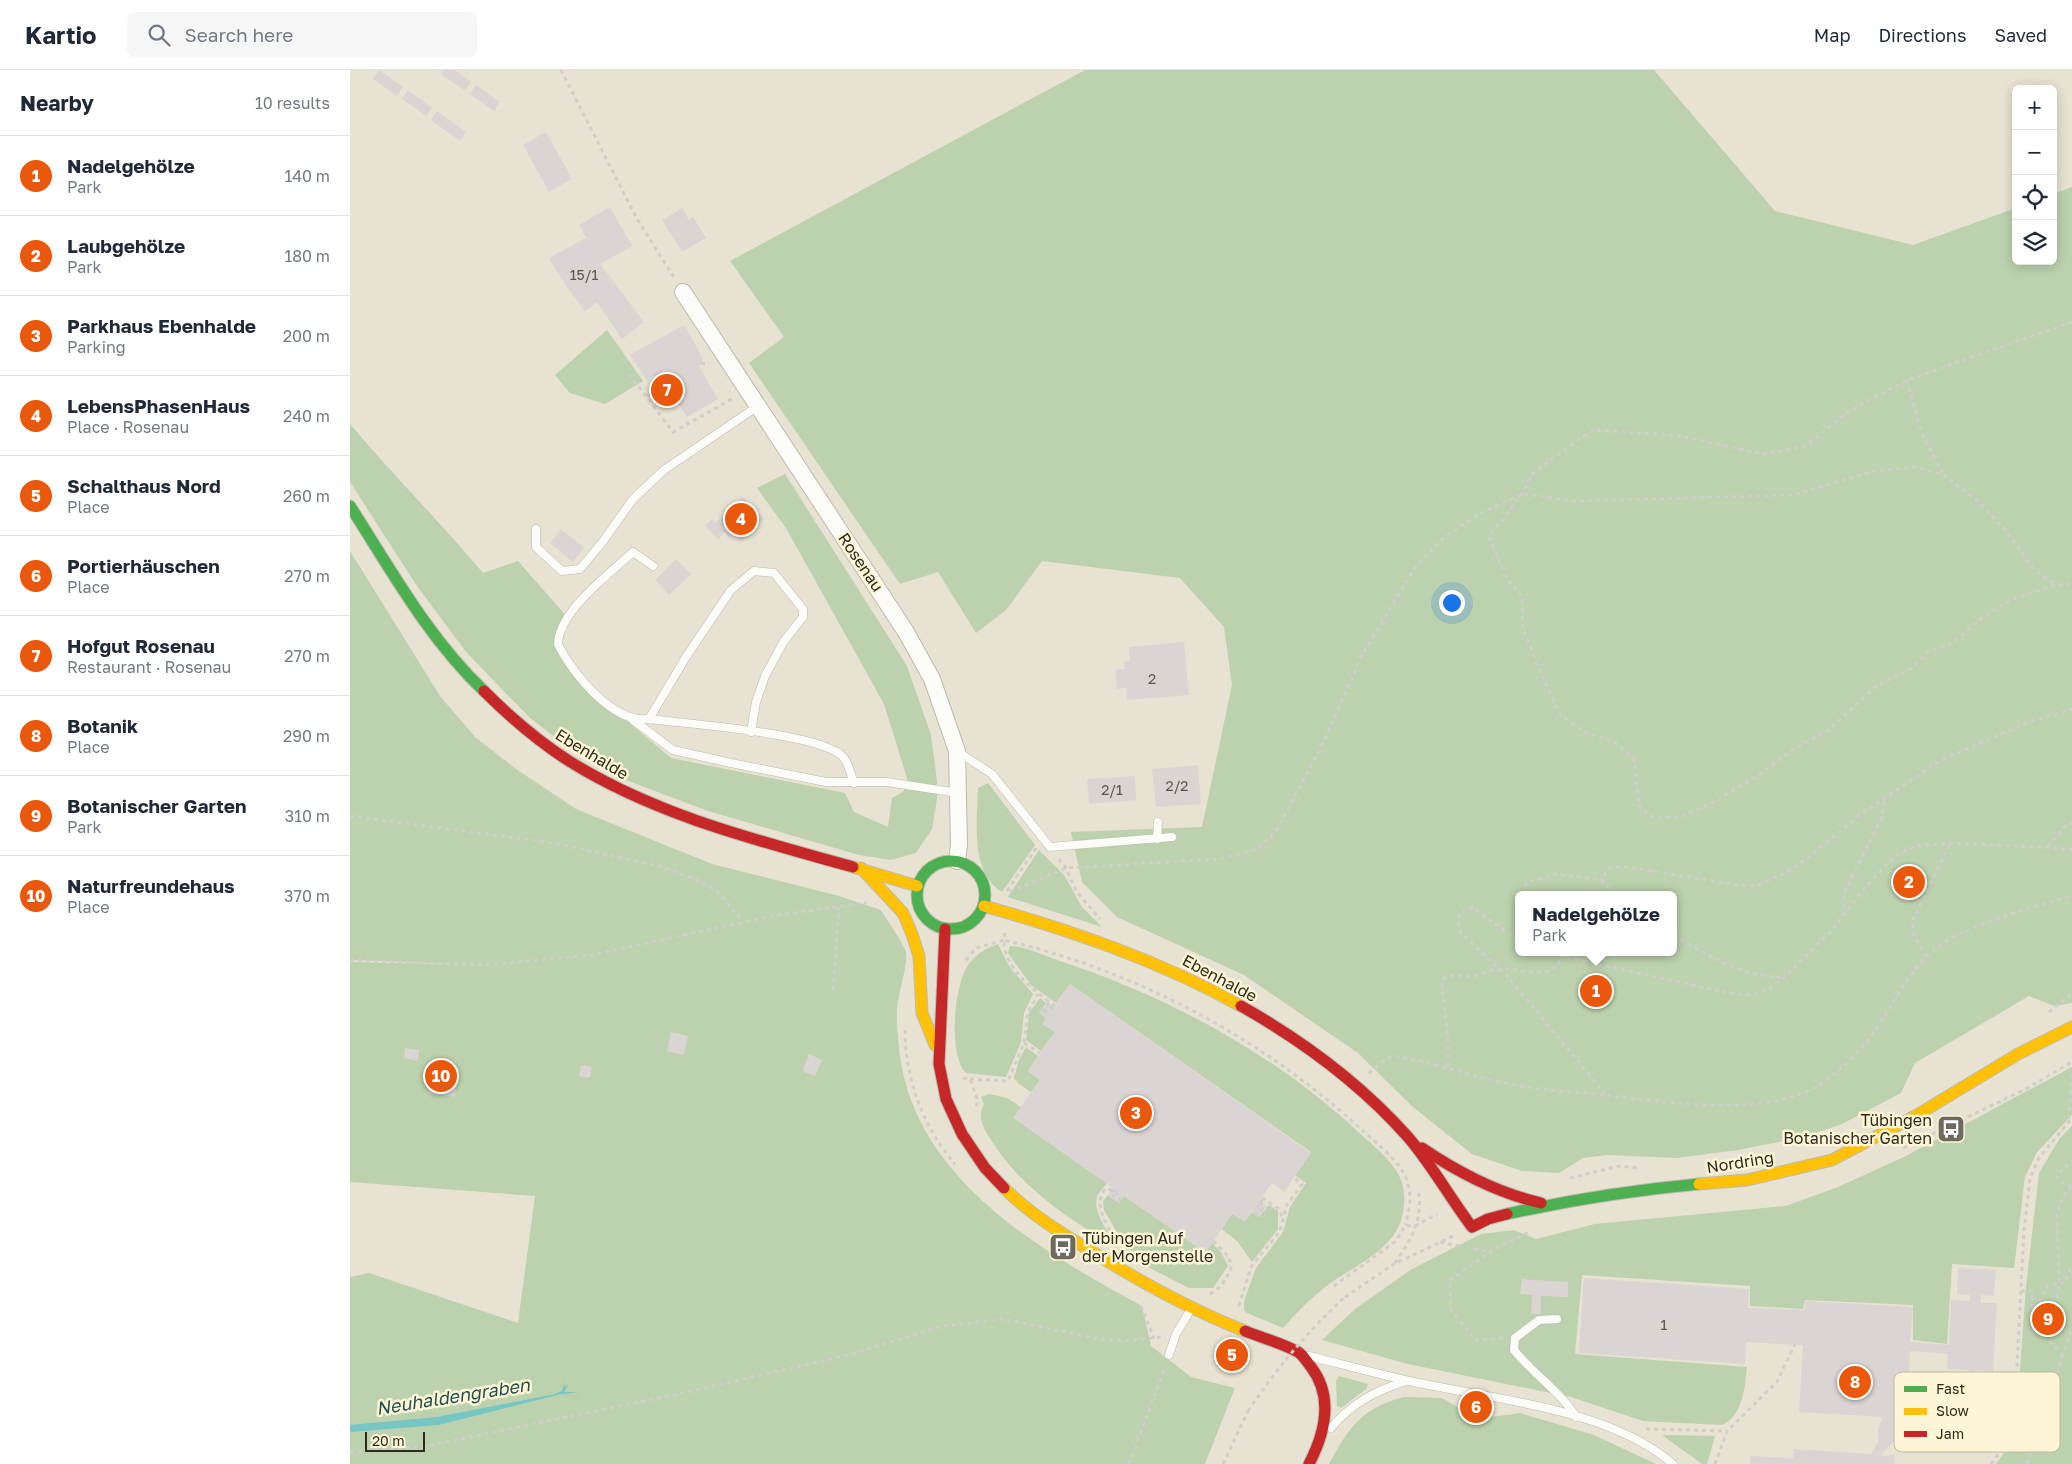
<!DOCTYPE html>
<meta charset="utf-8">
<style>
:root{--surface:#fff;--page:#f6f6f7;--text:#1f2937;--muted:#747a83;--line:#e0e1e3;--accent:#ea580c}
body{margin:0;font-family:"Golos Text",sans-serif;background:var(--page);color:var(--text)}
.controls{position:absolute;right:15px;top:15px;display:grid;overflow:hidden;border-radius:8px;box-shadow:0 2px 12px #0003}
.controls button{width:45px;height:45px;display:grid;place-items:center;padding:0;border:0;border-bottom:1px solid var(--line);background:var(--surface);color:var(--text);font:25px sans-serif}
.scale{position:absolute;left:15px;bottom:12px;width:60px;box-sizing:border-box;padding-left:5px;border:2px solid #2d2a1e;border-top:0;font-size:14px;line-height:18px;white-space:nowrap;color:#2d2a1e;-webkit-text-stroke:4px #fdf5d5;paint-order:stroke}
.you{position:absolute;left:1101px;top:532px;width:18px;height:18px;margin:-12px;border:4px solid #fff;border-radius:50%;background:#1a73e8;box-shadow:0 0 0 8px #1a73e833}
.badge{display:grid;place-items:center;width:32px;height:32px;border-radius:50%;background:var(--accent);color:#fff;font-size:16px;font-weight:700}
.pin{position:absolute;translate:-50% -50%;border:2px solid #fff;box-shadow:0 1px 5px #0006}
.popup{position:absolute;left:1165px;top:821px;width:162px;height:65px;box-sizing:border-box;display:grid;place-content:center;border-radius:8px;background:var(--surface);filter:drop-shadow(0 1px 4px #0005);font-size:16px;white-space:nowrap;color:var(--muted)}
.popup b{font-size:19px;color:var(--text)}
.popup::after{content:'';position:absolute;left:50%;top:100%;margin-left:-10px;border:10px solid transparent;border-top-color:var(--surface)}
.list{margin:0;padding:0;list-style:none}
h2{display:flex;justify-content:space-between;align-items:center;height:65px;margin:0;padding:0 20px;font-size:21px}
h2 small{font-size:16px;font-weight:400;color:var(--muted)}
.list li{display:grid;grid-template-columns:32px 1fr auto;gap:15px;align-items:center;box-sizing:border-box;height:80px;padding:0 20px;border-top:1px solid var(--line)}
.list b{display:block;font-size:19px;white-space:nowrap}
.list p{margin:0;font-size:16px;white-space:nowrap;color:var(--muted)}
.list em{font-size:16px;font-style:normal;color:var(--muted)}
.icon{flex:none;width:28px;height:28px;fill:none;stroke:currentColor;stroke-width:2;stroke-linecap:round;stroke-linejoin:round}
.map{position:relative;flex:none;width:1722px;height:1394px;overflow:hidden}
header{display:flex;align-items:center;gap:30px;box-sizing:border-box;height:70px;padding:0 25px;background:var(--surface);border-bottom:1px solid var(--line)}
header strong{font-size:24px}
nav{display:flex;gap:28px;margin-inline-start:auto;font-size:18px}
.search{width:350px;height:45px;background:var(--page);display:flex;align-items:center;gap:12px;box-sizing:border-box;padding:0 18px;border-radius:8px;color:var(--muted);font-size:19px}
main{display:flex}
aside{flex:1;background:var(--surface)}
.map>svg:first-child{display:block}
.green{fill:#bcd1ad;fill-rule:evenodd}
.water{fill:#76c7c3}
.building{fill:#dad5d3}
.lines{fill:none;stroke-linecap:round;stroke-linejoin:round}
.lane-casing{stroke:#bebbad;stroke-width:9}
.street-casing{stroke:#bebbad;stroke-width:18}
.fast-casing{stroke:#bebbad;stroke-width:13}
.slow-casing{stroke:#bebbad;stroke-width:13}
.jam-casing{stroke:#bebbad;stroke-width:13}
.path{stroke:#d0cec9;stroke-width:3;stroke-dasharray:4 4;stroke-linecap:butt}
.lane{stroke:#fbfbf8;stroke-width:8}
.street{stroke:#fbfbf8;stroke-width:16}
.fast{stroke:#4caf50;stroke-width:11}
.slow{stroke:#ffc107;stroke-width:11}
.jam{stroke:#c62828;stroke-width:11}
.path-bridge{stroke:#d0cec9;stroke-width:3;stroke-dasharray:4 4;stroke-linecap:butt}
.labels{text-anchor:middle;stroke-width:5;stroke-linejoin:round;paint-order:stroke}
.number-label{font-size:14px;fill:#58554b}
.street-label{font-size:16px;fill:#2d2a1e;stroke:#fdf5d5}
.poi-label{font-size:16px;fill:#2d2a1e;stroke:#fdf5d5;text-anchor:end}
.water-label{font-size:18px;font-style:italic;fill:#1f5152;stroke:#fdf5d5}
.key{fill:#fdf5d5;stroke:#bfb89e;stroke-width:1}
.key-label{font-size:14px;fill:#2d2a1e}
</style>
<header>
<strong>Kartio</strong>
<div class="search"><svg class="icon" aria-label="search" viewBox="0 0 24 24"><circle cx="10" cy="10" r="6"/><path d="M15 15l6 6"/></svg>Search here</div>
<nav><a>Map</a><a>Directions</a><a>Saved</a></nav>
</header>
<main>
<aside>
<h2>Nearby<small>10 results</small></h2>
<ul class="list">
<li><span class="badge">1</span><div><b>Nadelgehölze</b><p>Park</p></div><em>140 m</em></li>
<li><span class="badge">2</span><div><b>Laubgehölze</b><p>Park</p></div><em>180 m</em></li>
<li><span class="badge">3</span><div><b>Parkhaus Ebenhalde</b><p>Parking</p></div><em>200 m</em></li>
<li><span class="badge">4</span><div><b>LebensPhasenHaus</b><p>Place · Rosenau</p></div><em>240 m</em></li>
<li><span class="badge">5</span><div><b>Schalthaus Nord</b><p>Place</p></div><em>260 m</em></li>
<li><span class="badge">6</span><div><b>Portierhäuschen</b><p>Place</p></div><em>270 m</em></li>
<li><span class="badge">7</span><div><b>Hofgut Rosenau</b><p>Restaurant · Rosenau</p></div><em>270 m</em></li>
<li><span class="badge">8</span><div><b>Botanik</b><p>Place</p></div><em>290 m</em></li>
<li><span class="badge">9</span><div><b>Botanischer Garten</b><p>Park</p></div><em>310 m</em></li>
<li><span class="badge">10</span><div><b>Naturfreundehaus</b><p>Place</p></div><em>370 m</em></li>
</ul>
</aside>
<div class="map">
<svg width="1722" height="1394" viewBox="0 0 1722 1394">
<rect width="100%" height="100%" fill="#e7e2d1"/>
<g class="green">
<path d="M735 0H1304L1425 141 1563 175 1666 138V191H1703V124L1722 117V933L1704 936 1679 926 1565 993 1551 1023 1492 1054 1450 1068 1388 1080 1327 1088 1258 1085 1233 1088 1209 1103 1172 1101 1122 1084 1063 1037 1008 983 894 905 767 847 732 812 721 762 852 757 882 615 874 557 830 508 692 491 656 540 626 563 588 502 550 514 399 293 434 267 380 191ZM1168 825H1324V882H1168Z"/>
<polygon points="257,260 293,311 255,334 220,323 205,305"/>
<path d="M0 354C43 405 90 452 133 503L168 491 217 547 208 574 245 624 321 688 495 723 504 742 538 757 542 728 553 722 558 711 534 634 436 458 407 418 435 404 557 596 581 665 587 711V729L582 759 566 783 541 790 509 785 358 741 276 710 225 683 179 647 117 583 67 516 0 412Z"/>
<path d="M0 481 90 626 125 667 166 699 226 739 362 794 489 826 531 840C536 849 554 874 556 882 558 894 548 925 547 939 546 951 548 964 549 977 561 1107 689 1180 792 1236L801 1276 841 1307 885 1318 855 1394H0V1207L19 1203 168 1253 185 1126 0 1112V892L100 894 0 890Z"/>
<path d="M638 713 685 775 652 822C620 802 627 752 628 718Z"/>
<polygon points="689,780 714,805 732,837 752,857 658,827"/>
<path d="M648 874 659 896 683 924 674 943 671 972 656 1007 616 1003C598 985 604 917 617 897 624 885 636 878 648 874Z"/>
<path d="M660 876C675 876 695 886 710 891 816 926 919 981 1002 1056 1016 1070 1033 1082 1045 1099 1054 1111 1056 1127 1053 1142 1047 1181 1001 1196 974 1218 959 1230 945 1244 933 1258L897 1243 894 1240V1231L906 1198 933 1162 940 1137 956 1113 945 1105 961 1082 720 914 706 933 681 915 658 883Z"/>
<polygon points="690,928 696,933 689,943 696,948 693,954 705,962 691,981 676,970 679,943"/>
<polygon points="676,977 688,986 678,1001 690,1010 681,1022 668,1013 664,1008 669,990"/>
<path d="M1722 997V1045L1687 1082 1675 1107 1664 1198 1602 1194 1597 1274 1563 1270V1235L1455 1230 1453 1239 1400 1236V1216L1232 1205 1225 1284 1397 1297C1395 1317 1393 1346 1372 1355L1293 1351 1221 1327 1058 1294 972 1270 1005 1239 1062 1199 1131 1164 1164 1160 1186 1169 1245 1154 1436 1136 1488 1117 1554 1087Z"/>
<path d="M639 1024 657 1028 671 1037 757 1113C754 1117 749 1122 747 1126 742 1144 761 1164 768 1179 720 1149 674 1121 643 1073 635 1061 626 1048 634 1034L631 1027Z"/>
<polygon points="1722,1056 1722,1394 1646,1394 1665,1368 1676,1217 1689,1103 1710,1068"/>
<polygon points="758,1125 769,1133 774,1126 855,1182 862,1173 871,1182 878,1196 863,1218 839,1218 788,1192 781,1186 754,1140 753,1131"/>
<polygon points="919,1135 928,1141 928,1159 902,1192 887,1171 872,1159 882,1144 902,1142 909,1147"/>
<polygon points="989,1306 1018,1314 1016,1319 991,1338 987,1336 986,1311"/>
<path d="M1054 1327 1092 1328 1116 1342 1142 1347 1170 1343 1244 1365 1306 1394H979C999 1357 1012 1338 1054 1327Z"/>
<polygon points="1312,1365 1365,1366 1357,1394 1352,1394"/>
</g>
<polygon class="water" points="215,1312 215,1318 219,1313 214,1322 229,1322 213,1324 232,1328 211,1324 89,1355 0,1362 0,1355 87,1347 205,1324 212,1321"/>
<g class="building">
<polygon points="29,0 53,17 47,26 23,9"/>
<polygon points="94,0 105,0 121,12 115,21 91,4"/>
<polygon points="126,15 150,32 144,41 120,24"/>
<polygon points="58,20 82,38 76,46 52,29"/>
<polygon points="87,41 116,62 110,71 81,50"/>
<polygon points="196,62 222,109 199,122 173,75"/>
<polygon points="260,137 282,176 250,194 294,252 272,269 247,232 235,241 216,216 199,188 236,168 229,155"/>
<polygon points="332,138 339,150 343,147 356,168 332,182 312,150"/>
<polygon points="334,255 353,288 349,296 368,329 337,347 314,312 311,314 304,305 297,310 280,285"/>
<polygon points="392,426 414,449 391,472 383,464 379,467 375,462 368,469 355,456 362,449 365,453"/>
<polygon points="211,459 234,478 223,492 200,473"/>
<polygon points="326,489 341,504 319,525 305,510"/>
<polygon points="834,572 839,625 777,630 776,618 767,619 765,600 775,599 774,592 780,591 779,577"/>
<polygon points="848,695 851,734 806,737 802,699"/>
<polygon points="785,706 786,730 739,734 737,709"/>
<polygon points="720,914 961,1083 934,1122 922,1113 910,1130 917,1136 909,1147 902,1142 895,1152 882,1144 856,1182 774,1126 769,1133 758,1125 763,1118 663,1048 690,1010 678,1001 705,962 692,954 696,948 689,943 697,932 704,937"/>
<polygon points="321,962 338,966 334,985 317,981"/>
<polygon points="55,978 69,980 68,991 54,988"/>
<polygon points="459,984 472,990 465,1006 452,1001"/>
<polygon points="75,995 108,999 105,1027 79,1023 80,1013 73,1012"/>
<polygon points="231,995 242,997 240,1008 229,1006"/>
<polygon points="1608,1198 1646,1200 1644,1226 1631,1225 1631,1233 1647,1233 1643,1301 1625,1300 1625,1307 1642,1308 1638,1366 1592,1364 1596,1305 1619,1306 1619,1300 1597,1299 1598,1284 1560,1281 1557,1348 1546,1347 1545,1370 1530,1386 1545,1385 1544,1394 1400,1394 1400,1386 1443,1388 1444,1379 1521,1384 1528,1372 1528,1358 1533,1347 1449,1342 1453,1275 1396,1272 1395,1294 1229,1283 1234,1208 1399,1219 1398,1238 1455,1240 1455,1231 1563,1237 1560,1272 1599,1275 1601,1230 1620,1231 1620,1225 1607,1224"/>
<polygon points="1172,1209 1218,1212 1218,1227 1191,1226 1191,1244 1181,1244 1182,1225 1170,1224"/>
<polygon points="875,1277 893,1284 890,1293 871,1285"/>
<polygon points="1121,1333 1133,1335 1132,1342 1120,1340"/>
<polygon points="1563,1354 1581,1355 1581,1370 1562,1370"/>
</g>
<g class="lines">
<defs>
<g id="lane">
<polyline points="186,459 186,477 212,501 230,499 254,470 283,429 314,400 408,336"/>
<path d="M303 496 283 482C259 504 209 541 208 574 222 603 263 654 299 649 335 654 475 663 494 688 499 694 501 706 504 713"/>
<polyline points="299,649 336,587 381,520 404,501 424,503 453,539 453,547 434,571 415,606 406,632 401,662"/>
<polyline points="283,650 323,680 381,693 476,712 537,712 608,723"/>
<polyline points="607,681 642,704 700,777 822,767"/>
<polyline points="807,769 808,752"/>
<path d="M1207 1249 1189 1250 1165 1268 1164 1280C1183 1304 1210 1321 1226 1347"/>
<polyline points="819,1285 826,1264 841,1239"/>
<path d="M959 1286C991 1294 1023 1303 1055 1310 1138 1329 1257 1337 1323 1394"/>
<path d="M981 1358C1002 1333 1025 1321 1056 1311"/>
</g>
<polyline id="street" points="333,222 556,562 582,609 607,681 609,775 607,791"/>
<g id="fast">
<path d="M0 436C41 500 79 569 134 621"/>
<circle cx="601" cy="825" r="34"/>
<path d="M1157 1144C1220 1130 1284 1120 1349 1114"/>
</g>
<g id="slow">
<polyline points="503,797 567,816"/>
<polyline points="511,798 553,843 562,864 569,886 572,943 585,975"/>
<path d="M634 836C723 861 810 891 891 936"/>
<polyline points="1349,1114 1397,1110 1482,1090 1567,1045 1668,984 1722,957"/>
<path d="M654 1118C682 1146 716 1166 749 1186 796 1215 844 1241 895 1261"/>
</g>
<g id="jam">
<path d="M134 621C160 647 188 671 219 691 305 745 406 770 503 797"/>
<polyline points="595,859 589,994 596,1029 612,1064 635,1098 654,1118"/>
<path d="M891 936C953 971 1011 1014 1058 1067 1082 1095 1100 1128 1122 1157L1138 1149 1157 1144"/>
<path d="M1072 1078C1109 1103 1147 1123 1191 1133"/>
<path d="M895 1261C912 1268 932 1273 948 1282 953 1285 957 1292 961 1297 984 1327 975 1363 959 1394"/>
</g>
</defs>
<use href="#lane" class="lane-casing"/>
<use href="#street" class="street-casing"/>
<use href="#fast" class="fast-casing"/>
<use href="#slow" class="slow-casing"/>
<use href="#jam" class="jam-casing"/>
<g class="path">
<polyline points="211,0 286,147 325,209"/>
<polyline points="1722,252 1557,310 1499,341 1454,377 1413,384 1325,365 1242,360 1183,403 1172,424 1139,467 1157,509 1172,526 1173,558 1192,606 1210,644 1234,662 1266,673 1284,689 1289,736 1304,748 1330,747 1360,734 1407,706 1447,677 1479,660 1525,617 1562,598 1578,582 1604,572 1629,550 1660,530 1705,515 1722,514"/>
<polyline points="351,293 356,294 359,293"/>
<polyline points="279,304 323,362 382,329"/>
<polyline points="1557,310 1571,362 1594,405"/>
<polyline points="297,326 317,316"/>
<polyline points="0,746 204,773 309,796 343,808 368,822 393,852"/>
<polyline points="1698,777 1714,757 1722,752"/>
<polyline points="709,789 716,798 726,821 750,849"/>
<polyline points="657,821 686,778"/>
<polyline points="660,822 716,798 869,789 908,779 926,761 939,737 975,669 1012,585 1066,496 1093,468 1129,444 1172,424 1226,431 1443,425 1524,401 1566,397 1594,405 1626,430 1654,458 1685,501 1705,514"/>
<polyline points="1176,825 1175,817 1178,812 1206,804 1252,810"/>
<polyline points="1264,825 1252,810 1258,799 1271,796 1388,815 1406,816 1435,803 1459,787 1507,747 1591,690 1679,652 1722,639"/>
<polyline points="1494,846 1494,823 1532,747 1534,729"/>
<path d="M1324 865C1359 886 1393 908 1435 907"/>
<polyline points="1168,870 1122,837 1110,842 1108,852 1111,863 1158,907 1256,1025"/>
<polyline points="1193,882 1379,923 1403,925 1420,918 1435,907 1479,863 1521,811 1546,785 1566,776 1600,773 1722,779"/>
<polyline points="1576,887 1564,865 1562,852 1600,773"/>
<polyline points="0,890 136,895 241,885 427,845 516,833"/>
<polyline points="616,890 626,878 654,870 655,862"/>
<polyline points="483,920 489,837"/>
<polyline points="699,932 692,942 695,944 700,937 703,939"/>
<path d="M705 936C685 921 653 898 654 870 787 901 912 968 1012 1060 1027 1074 1053 1093 1058 1114 1062 1128 1059 1142 1055 1155"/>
<polyline points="1699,942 1722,923"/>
<path d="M555 960C555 1008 573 1057 605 1094"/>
<polyline points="674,973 690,983"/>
<path d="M1098 997V970L1092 916 1094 908C1103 903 1115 907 1125 906 1133 904 1140 900 1148 899 1164 896 1213 916 1210 882"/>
<path d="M1019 1003 1037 988 1045 986C1087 993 1128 1009 1171 1016 1198 1021 1227 1022 1255 1025 1317 1032 1421 1050 1475 1011 1496 996 1519 972 1532 950 1546 929 1558 905 1576 887 1609 854 1678 840 1722 825"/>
<polyline points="613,1008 620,1009 628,1031 625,1039"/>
<polyline points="620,1009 658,1011 674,973 678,942 688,924"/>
<polyline points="1719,1049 1722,1004"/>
<polyline points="1553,1078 1674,1020 1722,992"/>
<polyline points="1220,1108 1269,1096 1290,1098"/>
<polyline points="1722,1116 1709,1111 1707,1107 1709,1103 1722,1091"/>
<path d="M765 1119 761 1124 769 1130 772 1127C766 1123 762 1119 755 1119 742 1136 758 1156 767 1172"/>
<polyline points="912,1128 929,1139 933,1149"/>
<path d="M909 1132 914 1136 908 1144 905 1141C908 1137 910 1133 913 1129"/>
<polyline points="1090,1172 1113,1177"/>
<polyline points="1124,1179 1140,1182"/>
<path d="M1045 1193C1061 1170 1074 1148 1068 1119"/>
<polyline points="984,1216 1046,1171 1055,1156 1067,1155 1087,1144"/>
<polyline points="1671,1221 1682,1221 1682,1236 1685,1240 1698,1215 1715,1213 1722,1194"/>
<polyline points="860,1224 871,1216 881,1200 879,1187 863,1171"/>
<polyline points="995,1227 1044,1194 1103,1166"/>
<polyline points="791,1236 804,1268"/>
<polyline points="889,1236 901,1197 930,1161 937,1135 952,1114 944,1108"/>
<polyline points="1153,1268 1125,1270 1101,1240 1100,1210 1140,1182 1179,1162"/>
<polyline points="1713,1286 1701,1273 1699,1252 1707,1229 1709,1213 1707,1143 1712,1128 1722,1116"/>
<polyline points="1296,1359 1377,1361"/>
<polyline points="0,1382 77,1376 342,1321 502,1284 592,1256 654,1249 743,1268 774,1271 812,1267"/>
<polyline points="779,1394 815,1297"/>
<polyline points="873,1394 898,1341"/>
<polyline points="1365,1394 1377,1361 1427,1312 1445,1274"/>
<polyline points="1641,1394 1660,1368 1664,1352 1674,1161 1680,1108 1689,1088 1722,1048"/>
<polyline points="1677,1394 1722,1258"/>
</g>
<use href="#lane" class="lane"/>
<use href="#street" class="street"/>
<use href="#fast" class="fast"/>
<use href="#slow" class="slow"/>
<use href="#jam" class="jam"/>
<path class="path-bridge" d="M898 1341C928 1297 956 1263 995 1227"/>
</g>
<defs>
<symbol id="bus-square" viewBox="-11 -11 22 22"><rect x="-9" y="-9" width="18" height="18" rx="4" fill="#6e6a5d" stroke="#fdf5d5"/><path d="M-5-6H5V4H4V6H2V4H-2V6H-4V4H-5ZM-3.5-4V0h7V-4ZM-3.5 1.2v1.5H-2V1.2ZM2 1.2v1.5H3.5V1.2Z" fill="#fff"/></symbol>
</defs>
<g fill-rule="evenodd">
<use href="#bus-square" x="1585" y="1043" width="32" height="32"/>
<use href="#bus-square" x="697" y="1161" width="32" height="32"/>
</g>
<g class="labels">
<g class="number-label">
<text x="234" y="210">15/1</text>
<text x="802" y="614">2</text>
<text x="827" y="721">2/2</text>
<text x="762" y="725">2/1</text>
<text x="1314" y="1260">1</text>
</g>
<g class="street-label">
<text transform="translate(511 492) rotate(56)" y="6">Rosenau</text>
<text transform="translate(242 684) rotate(31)" y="6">Ebenhalde</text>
<text transform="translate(870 908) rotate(28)" y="6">Ebenhalde</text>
<text transform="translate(1390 1092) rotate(-9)" y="6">Nordring</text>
</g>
<g class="poi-label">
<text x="1582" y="1056">Tübingen<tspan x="1582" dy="18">Botanischer Garten</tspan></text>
<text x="732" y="1174" text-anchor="start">Tübingen Auf<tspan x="732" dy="18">der Morgenstelle</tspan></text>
</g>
<g class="water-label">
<text transform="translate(103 1327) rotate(-9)" y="6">Neuhaldengraben</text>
</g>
</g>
<rect x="1544" y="1302" width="166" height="80" rx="8" class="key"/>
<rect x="1554" y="1316" width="23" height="6" fill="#4caf50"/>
<rect x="1554" y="1338" width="23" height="7" fill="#ffc107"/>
<rect x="1554" y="1361" width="23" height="6" fill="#c62828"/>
<g class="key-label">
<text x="1586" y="1324">Fast</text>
<text x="1586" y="1346">Slow</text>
<text x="1586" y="1369">Jam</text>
</g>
</svg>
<div class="controls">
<button>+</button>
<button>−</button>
<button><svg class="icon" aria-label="locate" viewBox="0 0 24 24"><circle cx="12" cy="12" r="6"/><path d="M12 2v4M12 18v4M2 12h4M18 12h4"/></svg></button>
<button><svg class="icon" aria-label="layers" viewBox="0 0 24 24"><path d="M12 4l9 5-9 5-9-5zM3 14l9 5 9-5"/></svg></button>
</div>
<div class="scale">20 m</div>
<div class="you"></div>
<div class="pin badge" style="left:1246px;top:921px">1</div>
<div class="popup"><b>Nadelgehölze</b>Park</div>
<div class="pin badge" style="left:1559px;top:812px">2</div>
<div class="pin badge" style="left:786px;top:1043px">3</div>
<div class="pin badge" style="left:391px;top:449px">4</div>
<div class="pin badge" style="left:882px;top:1285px">5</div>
<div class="pin badge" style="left:1126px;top:1337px">6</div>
<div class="pin badge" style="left:317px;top:320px">7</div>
<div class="pin badge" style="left:1505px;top:1312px">8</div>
<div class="pin badge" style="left:1698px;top:1249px">9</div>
<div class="pin badge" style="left:91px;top:1006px">10</div>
</div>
</main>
